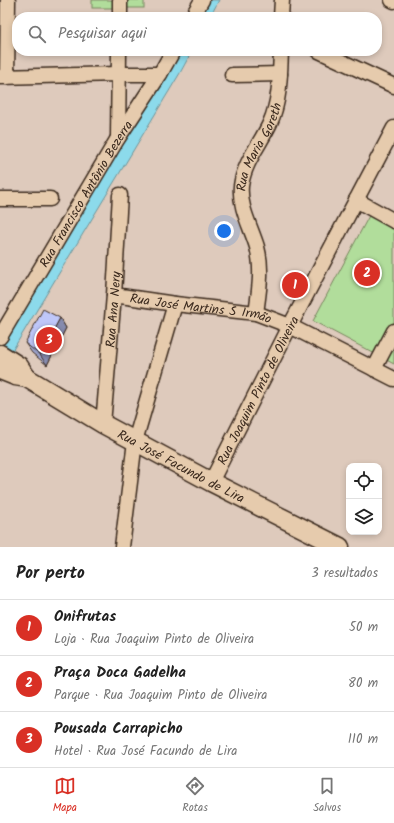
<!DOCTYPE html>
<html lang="pt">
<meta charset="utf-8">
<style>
:root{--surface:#fff;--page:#f2f2f2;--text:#222;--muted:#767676;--line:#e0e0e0;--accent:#d93025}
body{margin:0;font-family:Kalam,sans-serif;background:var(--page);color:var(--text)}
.controls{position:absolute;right:12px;bottom:12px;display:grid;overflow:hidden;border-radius:8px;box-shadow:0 2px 6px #0003}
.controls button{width:36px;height:36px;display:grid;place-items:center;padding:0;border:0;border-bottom:1px solid var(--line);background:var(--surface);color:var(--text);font:20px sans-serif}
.you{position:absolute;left:224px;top:231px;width:14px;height:14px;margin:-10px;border:3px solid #fff;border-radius:50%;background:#1a73e8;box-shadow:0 0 0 6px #1a73e833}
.badge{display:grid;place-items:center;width:26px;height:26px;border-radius:50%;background:var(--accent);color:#fff;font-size:13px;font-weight:700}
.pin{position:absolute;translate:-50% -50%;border:2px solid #fff;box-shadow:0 1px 4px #0006}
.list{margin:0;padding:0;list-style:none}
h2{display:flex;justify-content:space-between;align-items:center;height:52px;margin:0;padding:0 16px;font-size:17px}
h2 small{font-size:13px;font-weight:400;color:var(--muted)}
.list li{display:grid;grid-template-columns:26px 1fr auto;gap:12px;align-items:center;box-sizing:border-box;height:56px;padding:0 16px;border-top:1px solid var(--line)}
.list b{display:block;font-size:15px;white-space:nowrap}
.list p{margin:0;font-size:13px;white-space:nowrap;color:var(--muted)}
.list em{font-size:13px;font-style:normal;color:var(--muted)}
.icon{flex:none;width:22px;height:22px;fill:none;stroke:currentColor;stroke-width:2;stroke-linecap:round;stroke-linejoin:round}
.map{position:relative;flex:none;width:394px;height:547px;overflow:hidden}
.search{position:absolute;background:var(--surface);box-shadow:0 2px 6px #0003;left:12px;right:12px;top:12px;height:44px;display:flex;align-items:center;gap:10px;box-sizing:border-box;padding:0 14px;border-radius:16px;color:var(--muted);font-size:15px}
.sheet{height:220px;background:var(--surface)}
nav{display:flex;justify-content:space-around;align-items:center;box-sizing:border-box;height:56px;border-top:1px solid var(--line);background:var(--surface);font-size:11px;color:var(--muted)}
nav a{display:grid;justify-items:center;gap:2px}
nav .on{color:var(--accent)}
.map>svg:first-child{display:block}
.green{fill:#b1dd9b;stroke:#76845c}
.water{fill:#8cdaeb;stroke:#6c9499}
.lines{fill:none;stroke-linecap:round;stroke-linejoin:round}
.minor-casing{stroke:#3b2a1e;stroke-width:17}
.major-casing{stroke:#3b2a1e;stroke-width:21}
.minor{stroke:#e6cbad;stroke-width:14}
.major{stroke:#e6cbad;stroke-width:18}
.wall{fill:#a4abd6;stroke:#3b2a1e}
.shaded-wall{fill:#868bae;stroke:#3b2a1e}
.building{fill:#bfc7f9;stroke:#3b2a1e}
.labels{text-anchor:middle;stroke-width:3.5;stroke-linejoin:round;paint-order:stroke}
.street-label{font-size:13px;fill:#3b2a1e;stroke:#e6cbad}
</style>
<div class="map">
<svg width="394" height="547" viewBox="0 0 394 547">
<rect width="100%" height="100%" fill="#decabc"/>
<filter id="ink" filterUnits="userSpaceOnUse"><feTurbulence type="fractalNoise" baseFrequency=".025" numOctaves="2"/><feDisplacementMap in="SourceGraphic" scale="8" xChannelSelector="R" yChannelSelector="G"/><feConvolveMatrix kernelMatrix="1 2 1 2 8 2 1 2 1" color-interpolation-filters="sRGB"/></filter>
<g filter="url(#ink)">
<g class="green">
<rect x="92" y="0" width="52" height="8"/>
<polygon points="371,212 394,224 394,364 313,321"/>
</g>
<g class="water">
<polygon points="206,0 219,0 210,17 196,17"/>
<polygon points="176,51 192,51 180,73 0,371 0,343"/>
</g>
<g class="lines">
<defs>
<g id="minor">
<polyline points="392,0 394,1"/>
<polyline points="120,17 120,0"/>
<polyline points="192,17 202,0"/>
<polyline points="281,17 282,0"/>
<polyline points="319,51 394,86"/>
<polyline points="232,75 280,74"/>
<polyline points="0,77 118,74 160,74"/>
<polyline points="7,77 8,0"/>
<polyline points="118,138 119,51"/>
<polyline points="0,199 50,199"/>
<polyline points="356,200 394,221"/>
<path id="s1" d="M114 295 175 304 256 313 290 326 394 379"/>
<path id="s2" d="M256 313C259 291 263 269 257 247 251 227 239 207 241 186 244 162 261 143 270 123 280 101 280 75 281 51"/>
<path id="s3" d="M0 337 118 138 160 74 173 51"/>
<polyline points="374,369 394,331"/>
<path id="s4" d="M103 424 114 295 120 195"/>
<path id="s5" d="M211 482 290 326 394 128"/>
<polyline points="122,547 135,441 175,304"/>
</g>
<g id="major">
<polyline points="0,354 19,366 27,378"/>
<path id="s6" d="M0 370 15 376 27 378 103 424 211 482 340 547"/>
</g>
</defs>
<use href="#minor" class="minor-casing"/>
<use href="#major" class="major-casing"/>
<use href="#minor" class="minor"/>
<use href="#major" class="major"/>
</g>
<polygon class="wall" points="60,318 66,328 47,365 32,353 25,343"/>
<polygon class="shaded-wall" points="60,318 66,328 47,365 40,355"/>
<polygon class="building" points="43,309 60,318 40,355 25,343"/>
</g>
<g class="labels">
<g class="street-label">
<text dy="5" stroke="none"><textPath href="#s2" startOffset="173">Rua Maria Goreth</textPath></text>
<text dy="5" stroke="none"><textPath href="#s3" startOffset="167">Rua Francisco Antônio Bezerra</textPath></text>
<text dy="5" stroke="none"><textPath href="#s1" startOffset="88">Rua José Martins S Irmão</textPath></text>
<text dy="5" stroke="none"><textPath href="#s4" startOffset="115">Rua Ana Nery</textPath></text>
<text dy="5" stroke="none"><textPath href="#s5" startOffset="103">Rua Joaquim Pinto de Oliveira</textPath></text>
<text dy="5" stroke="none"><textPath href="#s6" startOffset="206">Rua José Facundo de Lira</textPath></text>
</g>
</g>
</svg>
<div class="controls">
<button><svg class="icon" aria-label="locate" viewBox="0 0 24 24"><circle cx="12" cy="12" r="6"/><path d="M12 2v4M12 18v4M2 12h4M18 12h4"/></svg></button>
<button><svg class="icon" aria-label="layers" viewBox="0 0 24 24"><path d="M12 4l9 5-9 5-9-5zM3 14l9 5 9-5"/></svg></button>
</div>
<div class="you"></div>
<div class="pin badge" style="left:295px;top:285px">1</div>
<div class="pin badge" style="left:367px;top:273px">2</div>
<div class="pin badge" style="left:49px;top:340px">3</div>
<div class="search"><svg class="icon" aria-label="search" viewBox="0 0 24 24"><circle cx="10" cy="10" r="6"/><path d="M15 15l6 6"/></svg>Pesquisar aqui</div>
</div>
<section class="sheet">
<h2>Por perto<small>3 resultados</small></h2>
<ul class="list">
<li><span class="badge">1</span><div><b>Onifrutas</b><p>Loja · Rua Joaquim Pinto de Oliveira</p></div><em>50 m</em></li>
<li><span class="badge">2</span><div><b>Praça Doca Gadelha</b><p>Parque · Rua Joaquim Pinto de Oliveira</p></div><em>80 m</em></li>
<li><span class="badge">3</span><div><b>Pousada Carrapicho</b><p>Hotel · Rua José Facundo de Lira</p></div><em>110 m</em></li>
</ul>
</section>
<nav>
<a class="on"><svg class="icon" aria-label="map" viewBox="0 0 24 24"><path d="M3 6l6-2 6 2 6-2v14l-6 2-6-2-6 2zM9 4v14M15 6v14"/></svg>Mapa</a>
<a><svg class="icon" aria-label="directions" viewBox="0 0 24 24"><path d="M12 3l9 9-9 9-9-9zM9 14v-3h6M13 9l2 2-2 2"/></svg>Rotas</a>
<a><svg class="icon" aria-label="saved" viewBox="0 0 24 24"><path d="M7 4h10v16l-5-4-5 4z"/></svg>Salvos</a>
</nav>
